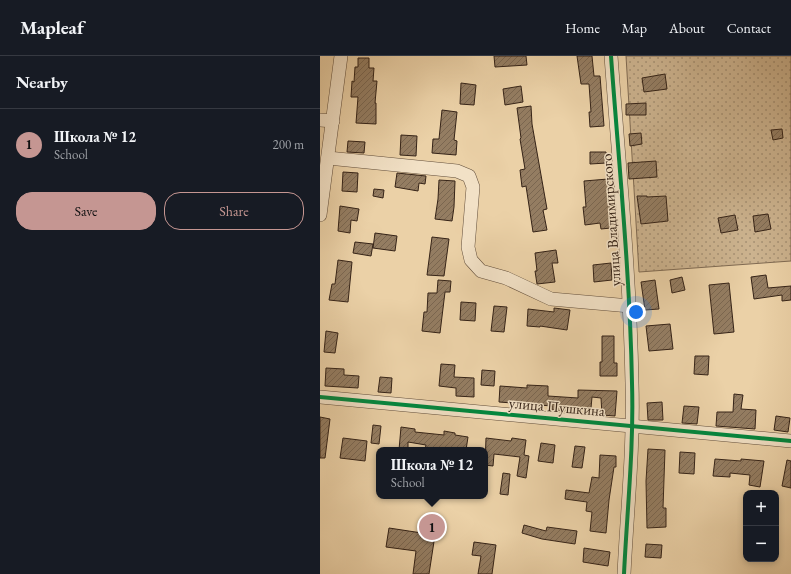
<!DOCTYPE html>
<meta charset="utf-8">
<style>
:root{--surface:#171b24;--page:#20242c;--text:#f1f3f6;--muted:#9ea1a6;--line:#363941;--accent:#c59692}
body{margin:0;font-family:"EB Garamond",serif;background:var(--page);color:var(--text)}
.controls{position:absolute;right:12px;bottom:12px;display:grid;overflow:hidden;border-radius:8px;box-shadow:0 2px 6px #0003}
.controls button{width:36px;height:36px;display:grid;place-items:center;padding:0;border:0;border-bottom:1px solid var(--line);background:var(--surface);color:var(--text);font:20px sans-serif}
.you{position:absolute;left:316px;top:256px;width:14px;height:14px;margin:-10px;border:3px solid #fff;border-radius:50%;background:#1a73e8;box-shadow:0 0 0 6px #1a73e833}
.badge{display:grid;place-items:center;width:26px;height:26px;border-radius:50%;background:var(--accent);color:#111;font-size:13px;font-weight:700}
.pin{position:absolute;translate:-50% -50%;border:2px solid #fff;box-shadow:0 1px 4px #0006}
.popup{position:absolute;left:56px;top:391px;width:112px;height:52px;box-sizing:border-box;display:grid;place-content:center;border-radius:8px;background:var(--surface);filter:drop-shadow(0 1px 3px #0005);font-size:13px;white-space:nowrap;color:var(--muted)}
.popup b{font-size:15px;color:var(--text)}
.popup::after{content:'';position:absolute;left:50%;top:100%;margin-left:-8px;border:8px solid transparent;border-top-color:var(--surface)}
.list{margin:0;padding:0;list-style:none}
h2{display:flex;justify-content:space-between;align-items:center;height:52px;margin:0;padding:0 16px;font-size:17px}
h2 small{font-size:13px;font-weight:400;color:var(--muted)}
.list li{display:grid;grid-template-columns:26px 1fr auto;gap:12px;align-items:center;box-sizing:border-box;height:72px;padding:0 16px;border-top:1px solid var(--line)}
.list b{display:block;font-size:15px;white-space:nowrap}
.list p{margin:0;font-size:13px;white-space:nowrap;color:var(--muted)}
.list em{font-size:13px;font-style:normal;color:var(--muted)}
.actions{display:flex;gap:8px;padding:12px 16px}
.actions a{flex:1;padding:9px 0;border:1px solid var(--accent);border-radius:16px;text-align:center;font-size:14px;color:var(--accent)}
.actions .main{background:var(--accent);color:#111}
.map{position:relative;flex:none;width:471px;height:518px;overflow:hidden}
header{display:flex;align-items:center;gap:24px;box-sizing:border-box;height:56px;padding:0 20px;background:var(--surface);border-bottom:1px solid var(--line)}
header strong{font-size:19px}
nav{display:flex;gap:22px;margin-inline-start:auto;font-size:14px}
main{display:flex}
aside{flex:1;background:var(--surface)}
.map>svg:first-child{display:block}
.park{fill:url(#park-dots);stroke:#806b53}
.building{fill:url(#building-hatch);stroke:#352317}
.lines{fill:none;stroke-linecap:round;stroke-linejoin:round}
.minor-casing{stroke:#624e3b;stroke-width:14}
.minor{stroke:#f2e1c6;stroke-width:13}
.cycleway-casing{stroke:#f2e1c6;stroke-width:6}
.cycleway{stroke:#00873e;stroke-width:4}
.labels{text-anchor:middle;stroke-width:3;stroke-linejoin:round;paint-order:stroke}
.street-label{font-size:15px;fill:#352317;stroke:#f2e1c6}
</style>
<header>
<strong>Mapleaf</strong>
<nav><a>Home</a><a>Map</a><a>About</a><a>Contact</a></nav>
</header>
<main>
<aside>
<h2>Nearby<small></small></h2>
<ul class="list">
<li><span class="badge">1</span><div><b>Школа № 12</b><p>School</p></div><em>200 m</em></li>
</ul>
<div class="actions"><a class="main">Save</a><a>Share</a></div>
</aside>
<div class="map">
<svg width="471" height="518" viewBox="0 0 471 518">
<defs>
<pattern id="park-dots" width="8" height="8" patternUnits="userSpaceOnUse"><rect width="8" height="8" fill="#ccb38f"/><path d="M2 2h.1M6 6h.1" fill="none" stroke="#a69174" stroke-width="1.8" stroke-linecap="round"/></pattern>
<pattern id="building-hatch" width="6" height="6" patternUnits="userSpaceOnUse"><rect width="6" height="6" fill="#947d62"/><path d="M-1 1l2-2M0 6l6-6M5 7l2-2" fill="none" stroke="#7a6650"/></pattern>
</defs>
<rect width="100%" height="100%" fill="#ebd1a7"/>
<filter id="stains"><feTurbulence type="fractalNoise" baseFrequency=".005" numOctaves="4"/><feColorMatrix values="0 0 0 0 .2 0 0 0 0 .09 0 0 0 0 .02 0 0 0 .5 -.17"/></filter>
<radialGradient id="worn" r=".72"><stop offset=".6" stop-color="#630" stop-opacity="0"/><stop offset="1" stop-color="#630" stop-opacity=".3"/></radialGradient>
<polygon class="park" points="306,0 471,0 471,205 319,216"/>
<g class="building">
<polygon points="174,0 206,0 207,9 175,11"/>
<polygon points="257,0 272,0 274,20 280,20 284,70 270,71 269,56 271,56 269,28 261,28"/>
<polygon points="38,2 49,2 49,12 54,12 53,25 57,25 55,47 56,47 56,68 36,67 38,41 31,41 32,25 34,26 35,11 38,11"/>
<polygon points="345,18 347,33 324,36 322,22"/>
<polygon points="141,27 156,29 154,49 140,48"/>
<polygon points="201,30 203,46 185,49 183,33"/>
<polygon points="326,47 326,59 306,59 306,48"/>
<polygon points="211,50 212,68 227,153 223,154 227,174 213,176 206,130 202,131 200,114 205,113 200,83 201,82 197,52"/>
<polygon points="122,54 137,56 134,84 137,85 136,99 112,97 113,83 119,83"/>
<polygon points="462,73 463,82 453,84 451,74"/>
<polygon points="321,77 322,88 310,90 309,78"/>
<polygon points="81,79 97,80 96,100 80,99"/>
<polygon points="28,85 45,86 44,97 27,96"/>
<polygon points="270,96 286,96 287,107 270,108"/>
<polygon points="336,105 337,121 309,123 308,107"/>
<polygon points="23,116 38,117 37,136 22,135"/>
<polygon points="77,117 106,120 105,128 99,127 98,135 75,131"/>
<polygon points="288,123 291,172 281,173 280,167 265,169 263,151 266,151 264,125"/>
<polygon points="119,124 135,125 134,151 132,165 115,163 118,143"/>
<polygon points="54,133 64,134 63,142 53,140"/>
<polygon points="317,140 327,140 327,141 346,140 348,165 321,168"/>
<polygon points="20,150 39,153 37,165 31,164 30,177 18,175"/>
<polygon points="448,158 451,173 435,176 433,160"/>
<polygon points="415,159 418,174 401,177 398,162"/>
<polygon points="55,177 77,180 75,195 53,192"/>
<polygon points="112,181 129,183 124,220 107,219"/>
<polygon points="35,186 53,188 51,200 33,197"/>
<polygon points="236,194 238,207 232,207 235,226 217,228 215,215 217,215 215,197"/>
<polygon points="18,204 32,206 28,246 9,244 12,228 15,228"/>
<polygon points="291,207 292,224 274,226 273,209"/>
<polygon points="446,219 448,232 471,230 471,244 462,245 462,239 434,243 431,221"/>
<polygon points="362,221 365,234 352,237 350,224"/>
<polygon points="118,224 131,225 130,236 125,236 120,277 102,275 104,256 107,256 108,237 117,237"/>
<polygon points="335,224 339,253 325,254 321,226"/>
<polygon points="409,227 414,276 394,278 389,229"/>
<polygon points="141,246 156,247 155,265 140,264"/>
<polygon points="174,250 187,251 184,276 171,275"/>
<polygon points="234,252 250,254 247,274 220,270 220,271 207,270 208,253 234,256"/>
<polygon points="350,268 353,293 329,295 326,270"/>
<polygon points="6,275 18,277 15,297 4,296"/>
<polygon points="282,280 294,280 294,307 297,307 297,320 280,320 280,306 282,306"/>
<polygon points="375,300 389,300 388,319 374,318"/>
<polygon points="121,308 135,309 134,321 154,322 154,341 136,340 136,332 119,330"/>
<polygon points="6,312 24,313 24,319 39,320 38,332 5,330"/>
<polygon points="162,314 175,315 174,330 161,329"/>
<polygon points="60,321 72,322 71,337 58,336"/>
<polygon points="207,329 228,330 228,340 258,342 258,334 297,335 295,360 282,359 281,342 272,341 271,352 245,351 245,355 232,354 232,350 179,346 180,330 207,332"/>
<polygon points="414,338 423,339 421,353 436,354 435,373 396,370 397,356 413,356"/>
<polygon points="342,346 343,364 328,364 327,347"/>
<polygon points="364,350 379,351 377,368 362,367"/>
<polygon points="456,360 470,362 468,376 454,374"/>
<polygon points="0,361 10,363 5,402 0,402"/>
<polygon points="53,369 61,370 59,388 51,387"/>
<polygon points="81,371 95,373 95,376 124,379 124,375 135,377 135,379 148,381 146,394 105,394 106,389 88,386 88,394 79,394"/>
<polygon points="23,382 47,385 45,405 20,402"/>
<polygon points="166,382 191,385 192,382 206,384 204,399 209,400 206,422 197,420 200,401 174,398 173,410 165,409"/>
<polygon points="221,387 235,389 233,407 218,405"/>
<polygon points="255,390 265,391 262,412 252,411"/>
<polygon points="328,393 345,394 343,452 346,452 346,471 327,472 326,425"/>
<polygon points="360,396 375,397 374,418 359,417"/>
<polygon points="280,399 296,400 296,411 294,411 289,444 286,477 270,475 272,456 266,455 267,446 245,443 246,434 269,437 272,421 279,422"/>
<polygon points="395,403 421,405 421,403 444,405 440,431 429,429 430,419 410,417 410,421 393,420"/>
<polygon points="467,404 471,405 471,432 462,430"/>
<polygon points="183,417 190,418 188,439 180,438"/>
<polygon points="204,469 226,475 227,471 257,475 255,488 222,483 202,477"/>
<polygon points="69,472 115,479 109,518 93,518 96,495 66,491"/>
<polygon points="154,486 176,489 172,518 158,518 161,500 152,499"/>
<polygon points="326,488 342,489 341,502 325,501"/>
<polygon points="264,492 290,496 288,510 263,506"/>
</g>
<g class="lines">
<defs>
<g id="minor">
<path d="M291 0C299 109 310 218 312 327 314 391 307 455 304 518"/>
<polyline points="0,64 13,65"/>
<polyline points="8,102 137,115 149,120 153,131 148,191 151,204 161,215 186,222 231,243 310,250"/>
<polyline points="0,159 21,0"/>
<polyline points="0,341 471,385"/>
</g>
</defs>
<use href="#minor" class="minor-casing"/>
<use href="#minor" class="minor"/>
<defs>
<g id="cycleway">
<path d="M291 0C299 109 310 218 312 327 314 391 307 455 304 518"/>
<polyline points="0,341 471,385"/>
</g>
</defs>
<use href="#cycleway" class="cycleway-casing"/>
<use href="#cycleway" class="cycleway"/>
</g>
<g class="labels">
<g class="street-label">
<text transform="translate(291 164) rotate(-94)" y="5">улица Владимирского</text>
<text transform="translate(237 351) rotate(5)" y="5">улица Пушкина</text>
</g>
</g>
<rect width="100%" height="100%" filter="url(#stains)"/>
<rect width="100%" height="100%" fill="url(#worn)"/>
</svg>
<div class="controls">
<button>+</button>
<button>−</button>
</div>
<div class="you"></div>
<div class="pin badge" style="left:112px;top:471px">1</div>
<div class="popup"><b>Школа № 12</b>School</div>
</div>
</main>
